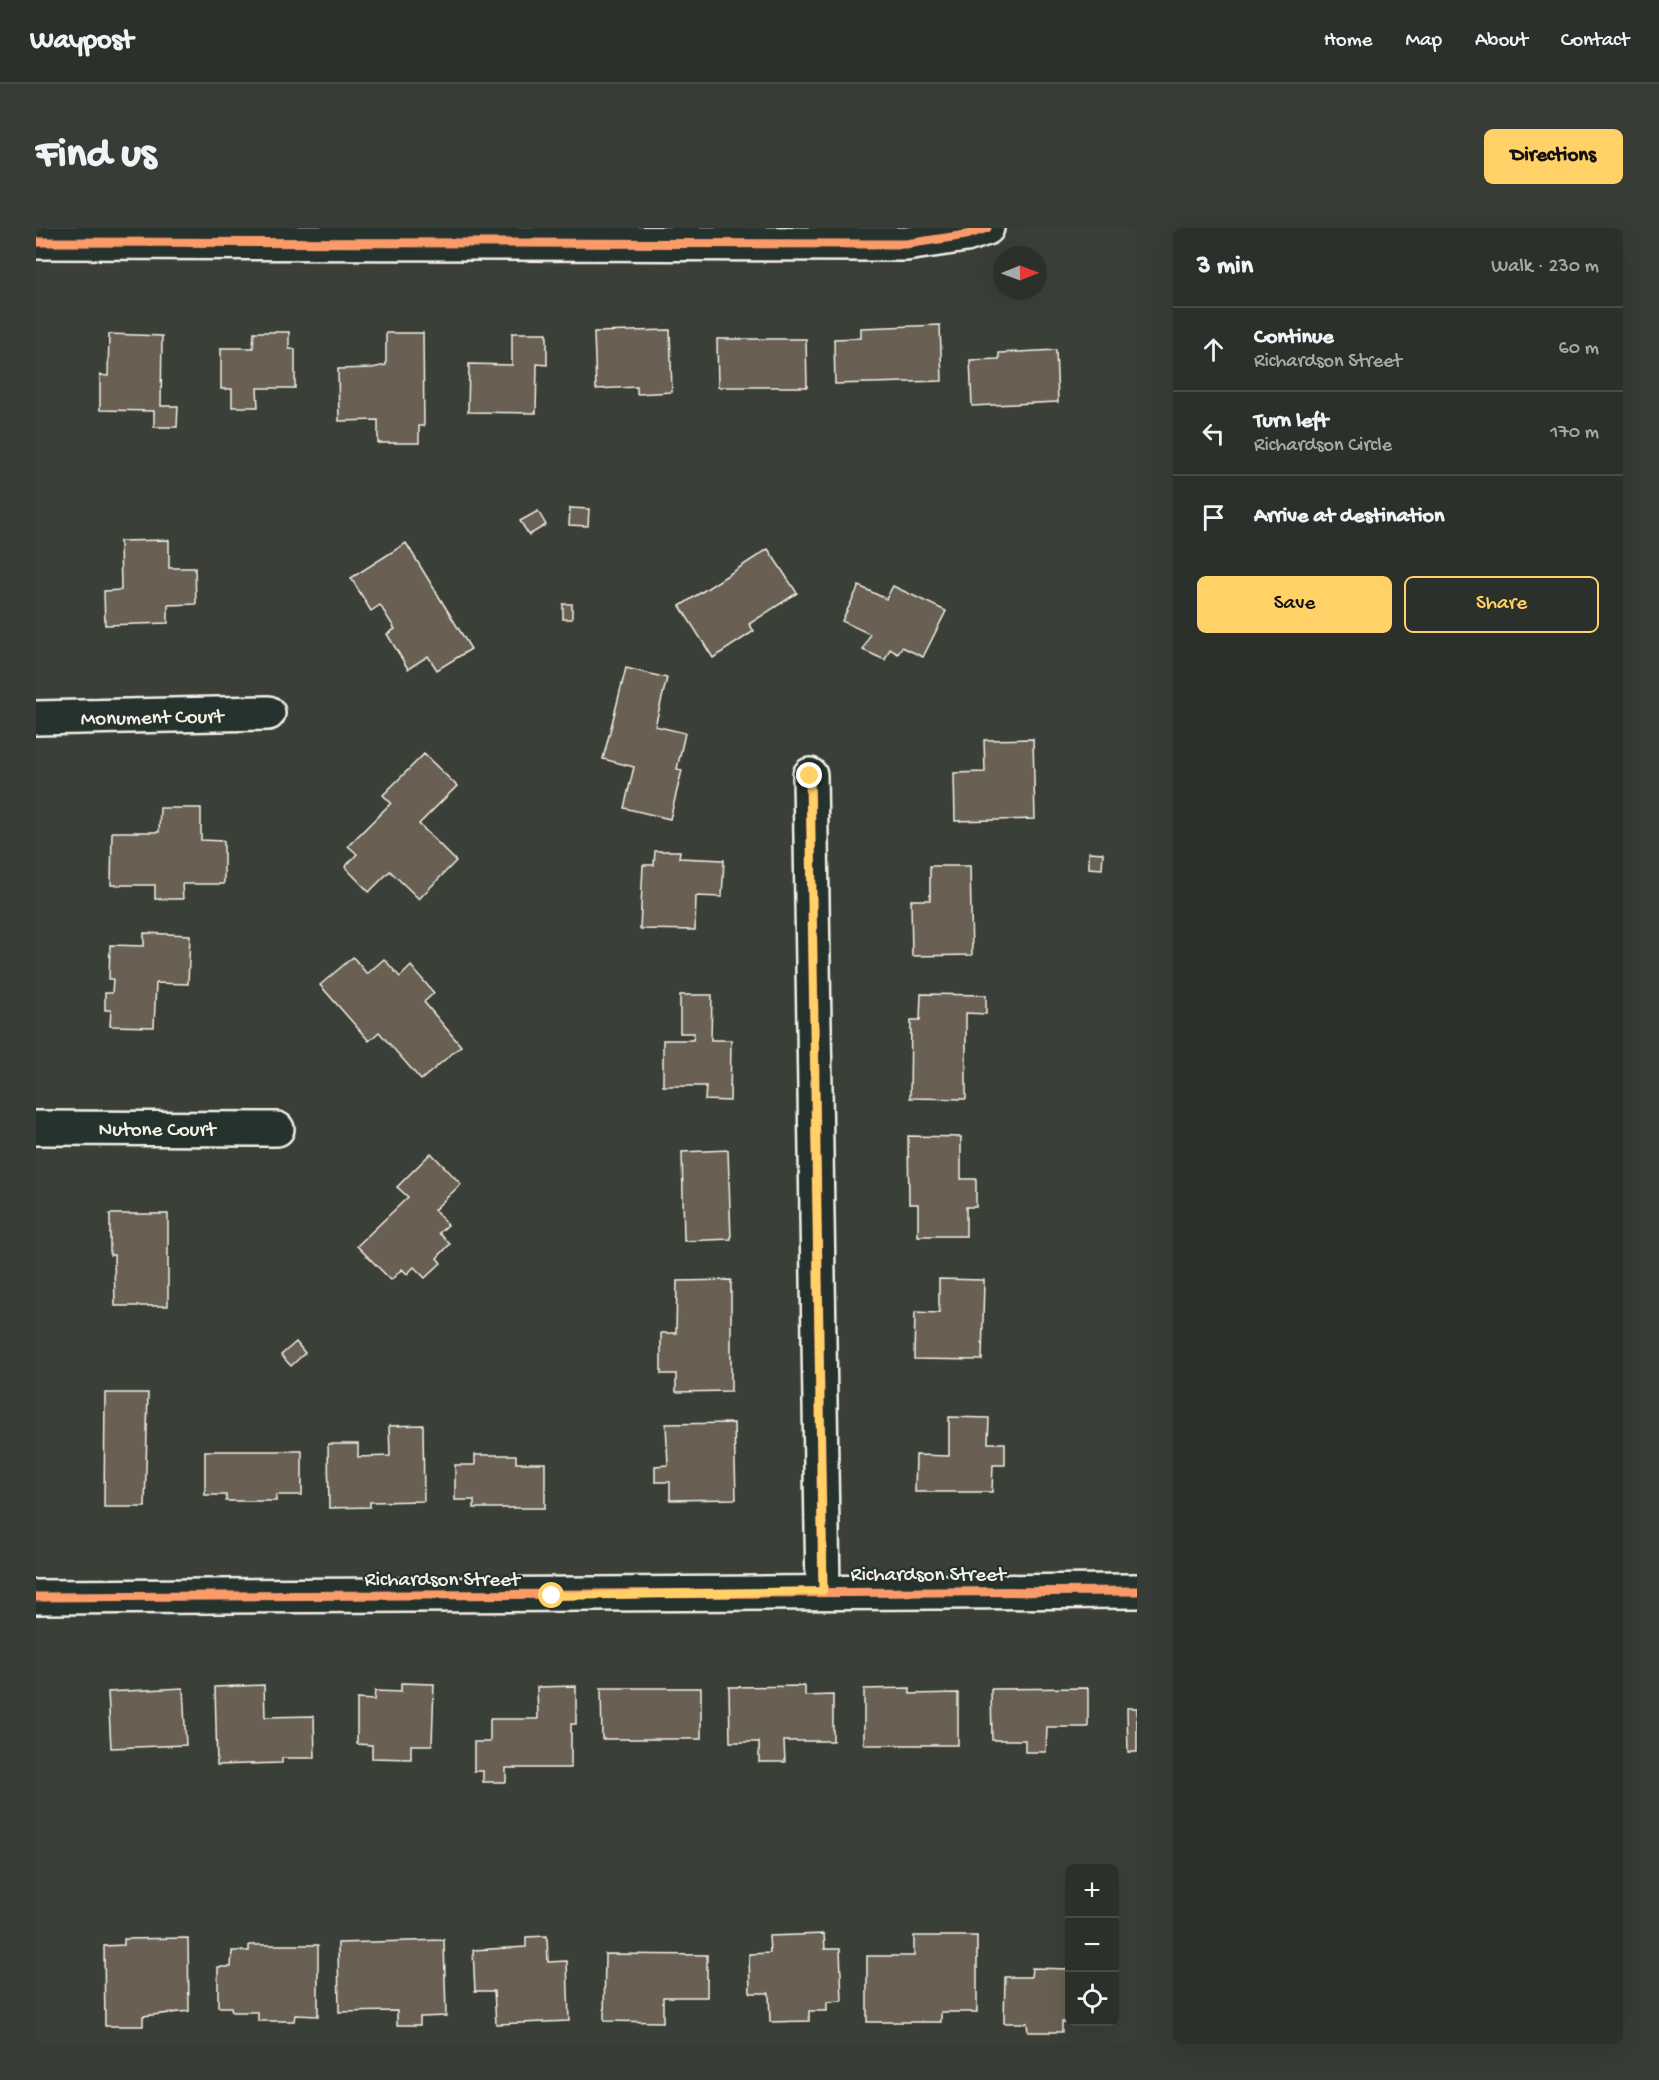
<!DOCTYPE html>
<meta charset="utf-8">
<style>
:root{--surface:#2c302a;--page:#383c36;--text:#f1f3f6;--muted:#a6a9a8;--line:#484b47;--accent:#ffd166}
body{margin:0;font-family:"Gochi Hand",sans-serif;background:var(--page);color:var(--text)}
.controls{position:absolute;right:18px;bottom:18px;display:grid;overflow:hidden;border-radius:9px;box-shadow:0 6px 24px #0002}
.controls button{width:54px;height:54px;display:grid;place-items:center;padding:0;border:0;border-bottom:2px solid var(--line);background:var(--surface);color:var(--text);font:30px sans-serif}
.compass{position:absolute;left:957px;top:18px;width:54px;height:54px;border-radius:50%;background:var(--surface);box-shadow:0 6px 24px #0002;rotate:89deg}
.stop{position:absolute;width:18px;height:18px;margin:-14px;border:4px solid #ffd166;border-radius:50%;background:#fff}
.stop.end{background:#ffd166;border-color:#fff;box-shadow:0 2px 6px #0008}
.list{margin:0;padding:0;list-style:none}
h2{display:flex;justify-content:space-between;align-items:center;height:78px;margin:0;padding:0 24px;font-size:26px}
h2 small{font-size:20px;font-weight:400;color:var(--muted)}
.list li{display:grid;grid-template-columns:39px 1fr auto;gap:18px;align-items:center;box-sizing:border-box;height:84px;padding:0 24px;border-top:2px solid var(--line)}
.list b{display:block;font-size:22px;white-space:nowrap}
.list p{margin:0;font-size:20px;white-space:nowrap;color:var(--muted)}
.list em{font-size:20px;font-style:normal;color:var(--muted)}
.actions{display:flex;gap:12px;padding:18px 24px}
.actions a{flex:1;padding:14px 0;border:2px solid var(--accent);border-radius:9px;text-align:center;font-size:21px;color:var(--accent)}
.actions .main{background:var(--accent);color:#111}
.icon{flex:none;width:33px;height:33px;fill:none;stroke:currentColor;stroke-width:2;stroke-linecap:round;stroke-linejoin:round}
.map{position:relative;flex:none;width:1101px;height:1816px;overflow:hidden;border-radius:9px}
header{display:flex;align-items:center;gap:36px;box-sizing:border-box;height:84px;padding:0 30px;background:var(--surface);border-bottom:2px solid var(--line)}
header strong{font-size:28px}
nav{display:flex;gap:33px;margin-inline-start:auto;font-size:21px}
.intro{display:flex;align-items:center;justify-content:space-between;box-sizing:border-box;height:144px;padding:0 36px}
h1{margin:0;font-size:42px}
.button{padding:15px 27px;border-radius:9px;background:var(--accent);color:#111;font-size:21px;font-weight:700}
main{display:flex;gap:36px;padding:0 36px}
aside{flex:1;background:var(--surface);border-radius:9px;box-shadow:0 6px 24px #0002}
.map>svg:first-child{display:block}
.building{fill:#696052;stroke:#f4f1e8;stroke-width:1.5}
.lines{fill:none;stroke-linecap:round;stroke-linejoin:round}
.minor-casing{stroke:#f4f1e8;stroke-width:38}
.minor{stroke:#26332d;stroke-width:33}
.cycleway-casing{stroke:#26332d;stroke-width:13}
.cycleway{stroke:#fa9b69;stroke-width:9}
.route{stroke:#ffd166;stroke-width:8}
.labels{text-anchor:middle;stroke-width:4.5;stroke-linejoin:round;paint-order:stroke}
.street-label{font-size:21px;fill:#f4f1e8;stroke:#26332d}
</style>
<header>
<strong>Waypost</strong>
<nav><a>Home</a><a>Map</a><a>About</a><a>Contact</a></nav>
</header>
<div class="intro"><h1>Find us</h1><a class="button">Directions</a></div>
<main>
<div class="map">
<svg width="1101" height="1816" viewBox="0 0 1101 1816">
<rect width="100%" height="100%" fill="#3a4038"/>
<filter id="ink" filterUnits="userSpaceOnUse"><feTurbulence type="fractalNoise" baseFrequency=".0167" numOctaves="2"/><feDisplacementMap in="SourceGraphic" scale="12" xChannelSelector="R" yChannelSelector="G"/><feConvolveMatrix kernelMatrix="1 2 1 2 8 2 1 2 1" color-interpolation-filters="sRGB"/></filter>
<g filter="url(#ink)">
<g class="building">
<polygon points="904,97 906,153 799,156 798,111 825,110 825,100"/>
<polygon points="634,102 636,164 601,166 601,159 560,161 558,104"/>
<polygon points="218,104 253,104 253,121 259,121 259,160 221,160 222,179 196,179 196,161 185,161 185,120 217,120"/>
<polygon points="350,105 387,105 388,198 383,198 383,215 342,215 342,192 303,193 302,141 336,140 350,137"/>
<polygon points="476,105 511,105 511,137 501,136 500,185 432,184 433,136 476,137"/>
<polygon points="73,106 126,108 125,178 142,178 141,199 118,199 118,183 64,182 64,147 72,148"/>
<polygon points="681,111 770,111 771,159 682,159"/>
<polygon points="1020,122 1022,174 936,178 934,132 963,131 963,125"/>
<polygon points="534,280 553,281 552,298 533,297"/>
<polygon points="502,283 510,297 493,307 484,293"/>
<polygon points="133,312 133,340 159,340 160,376 132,377 132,395 69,397 68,363 85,362 84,313"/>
<polygon points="370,315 435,421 401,442 392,428 372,441 351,406 359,401 344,377 335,383 315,350"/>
<polygon points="732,321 761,365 713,396 718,403 677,430 644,378"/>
<polygon points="823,358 850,371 857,358 910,383 887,429 866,419 862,426 854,421 849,432 827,422 834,406 806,393"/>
<rect x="527" y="376" width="9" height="15"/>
<polygon points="590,440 631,450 619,498 649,505 641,541 646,542 634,591 588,580 598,539 567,531"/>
<polygon points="997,511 999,591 919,593 918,545 949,544 948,512"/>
<polygon points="388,526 421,558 383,596 420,633 383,671 354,643 333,664 309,639 321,626 312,618 355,575 347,567"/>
<polygon points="124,580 165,580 165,612 188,613 188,656 146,656 147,671 119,671 119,657 75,657 76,604 123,604"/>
<polygon points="619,623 644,623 643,630 688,632 686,669 660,668 659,702 604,701 607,637 618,637"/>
<polygon points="1053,624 1067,625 1066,641 1053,640"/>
<polygon points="894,638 934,638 936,727 876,728 875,672 894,672"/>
<polygon points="108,705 154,707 152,756 120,755 118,799 74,798 75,782 69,782 69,765 76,765 77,751 73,751 74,717 108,718"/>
<polygon points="317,729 331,746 348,731 364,749 375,738 398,765 388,774 425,818 385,852 343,804 333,813 284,757"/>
<polygon points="885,766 950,767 950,786 930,785 930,871 874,870 875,792 884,792"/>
<polygon points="644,767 676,767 675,812 695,812 694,873 669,872 670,858 627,858 627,812 657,812 658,805 644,805"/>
<polygon points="872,908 925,909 925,951 940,951 940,979 930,979 930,1008 882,1008 882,976 873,976"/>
<polygon points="692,922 695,1011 648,1013 646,924"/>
<polygon points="395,925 425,956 398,982 412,997 403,1005 414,1016 401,1030 405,1035 389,1050 378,1039 371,1046 366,1041 355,1052 321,1018 372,969 361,959"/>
<polygon points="74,986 132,986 132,1078 79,1078 78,1027 74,1027"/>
<polygon points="903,1051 948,1052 946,1132 878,1131 879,1084 903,1085"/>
<polygon points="695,1052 695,1163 640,1164 640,1146 625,1146 625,1105 640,1105 641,1053"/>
<polygon points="260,1114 269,1125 255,1138 245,1127"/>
<polygon points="69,1165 112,1165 109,1279 68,1279"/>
<polygon points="913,1189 953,1190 952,1215 969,1215 969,1237 957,1237 956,1264 879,1264 880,1227 913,1228"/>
<polygon points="698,1195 700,1271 634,1272 634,1254 619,1254 619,1238 632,1237 630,1196"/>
<polygon points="387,1197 388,1273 334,1274 334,1279 293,1280 292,1216 322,1216 322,1229 354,1228 353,1198"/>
<polygon points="169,1223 266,1223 266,1267 240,1267 240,1273 190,1273 190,1267 169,1267"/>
<polygon points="439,1227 480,1227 480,1235 509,1235 509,1280 438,1280 438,1272 419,1272 419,1237 439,1237"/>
<polygon points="365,1455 398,1456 396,1517 375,1517 375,1531 336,1530 336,1517 321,1516 321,1471 338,1472 339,1463 365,1464"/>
<polygon points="228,1457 229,1489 278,1488 279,1530 246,1530 246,1535 181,1537 179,1459"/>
<polygon points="540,1458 540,1496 535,1496 535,1540 470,1540 470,1554 447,1554 447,1543 438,1543 438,1514 454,1514 454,1491 502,1491 501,1459"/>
<polygon points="769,1458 769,1468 797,1467 797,1513 748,1513 749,1534 723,1534 723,1514 694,1514 693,1459"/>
<polygon points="147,1460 150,1517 75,1520 72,1464"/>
<polygon points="565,1460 665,1460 665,1511 566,1511"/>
<polygon points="874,1460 874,1466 922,1465 922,1517 828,1517 828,1461"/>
<polygon points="1052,1460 1052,1499 1011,1499 1010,1524 989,1524 989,1512 956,1512 955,1461"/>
<polygon points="1091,1480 1101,1480 1101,1524 1092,1524"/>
<polygon points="788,1706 789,1721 804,1721 806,1773 791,1774 791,1783 773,1783 773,1793 734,1794 733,1765 714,1765 713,1726 734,1725 733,1708"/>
<polygon points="511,1708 512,1734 531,1733 533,1793 460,1796 458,1763 439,1763 437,1722 490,1719 490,1709"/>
<polygon points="878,1708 941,1708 941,1784 905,1784 905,1794 831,1794 831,1728 878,1728"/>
<polygon points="152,1710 153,1783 107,1788 107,1798 69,1798 68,1718 88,1717 88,1711"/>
<polygon points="408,1712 410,1788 384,1789 384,1797 361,1797 361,1783 303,1784 302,1715"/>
<polygon points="213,1717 282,1717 282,1788 259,1787 258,1793 222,1793 222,1784 196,1784 195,1779 182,1779 182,1739 195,1739 196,1723 213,1723"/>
<polygon points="569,1726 671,1727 671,1769 627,1769 627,1794 568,1793"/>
<polygon points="996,1740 1033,1741 1034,1794 1066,1794 1026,1794 1026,1804 992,1804 991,1795 968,1795 969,1749 995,1749"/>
</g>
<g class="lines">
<defs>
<g id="minor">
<polyline points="0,14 870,16 930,7 951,0"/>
<polyline points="0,490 232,485"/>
<polyline points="774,547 787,1363"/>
<polyline points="0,900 241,901"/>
<polyline points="0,1369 1101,1363"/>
</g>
</defs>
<use href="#minor" class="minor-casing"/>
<use href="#minor" class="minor"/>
<defs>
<g id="cycleway">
<polyline points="0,14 870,16 930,7 951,0"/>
<polyline points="774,547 787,1363"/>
<polyline points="0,1369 1101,1363"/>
</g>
</defs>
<use href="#cycleway" class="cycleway-casing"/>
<use href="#cycleway" class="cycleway"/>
</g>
</g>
<g class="lines" filter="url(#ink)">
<polyline class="route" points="516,1368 787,1363 774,548"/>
</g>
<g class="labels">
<g class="street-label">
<text transform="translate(116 488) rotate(-1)" y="7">Monument Court</text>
<text x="121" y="907">Nutone Court</text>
<text x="892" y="1352">Richardson Street</text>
<text x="406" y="1357">Richardson Street</text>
</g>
</g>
</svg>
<div class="controls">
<button>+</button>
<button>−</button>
<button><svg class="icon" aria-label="locate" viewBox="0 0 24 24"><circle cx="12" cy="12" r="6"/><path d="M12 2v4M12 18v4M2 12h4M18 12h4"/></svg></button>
</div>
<svg class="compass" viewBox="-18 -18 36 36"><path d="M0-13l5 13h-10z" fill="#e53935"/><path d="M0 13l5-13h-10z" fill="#a6a9a8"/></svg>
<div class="stop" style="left:516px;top:1368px"></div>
<div class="stop end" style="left:774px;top:548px"></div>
</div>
<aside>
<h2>3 min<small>Walk · 230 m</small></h2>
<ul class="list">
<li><svg class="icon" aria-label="ahead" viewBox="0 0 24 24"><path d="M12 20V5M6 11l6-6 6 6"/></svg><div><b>Continue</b><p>Richardson Street</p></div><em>60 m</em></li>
<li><svg class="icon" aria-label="left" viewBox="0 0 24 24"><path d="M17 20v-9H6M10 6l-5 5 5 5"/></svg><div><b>Turn left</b><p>Richardson Circle</p></div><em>170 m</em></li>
<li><svg class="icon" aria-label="arrive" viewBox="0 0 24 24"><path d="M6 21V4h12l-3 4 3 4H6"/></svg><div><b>Arrive at destination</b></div></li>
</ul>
<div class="actions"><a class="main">Save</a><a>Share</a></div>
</aside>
</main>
